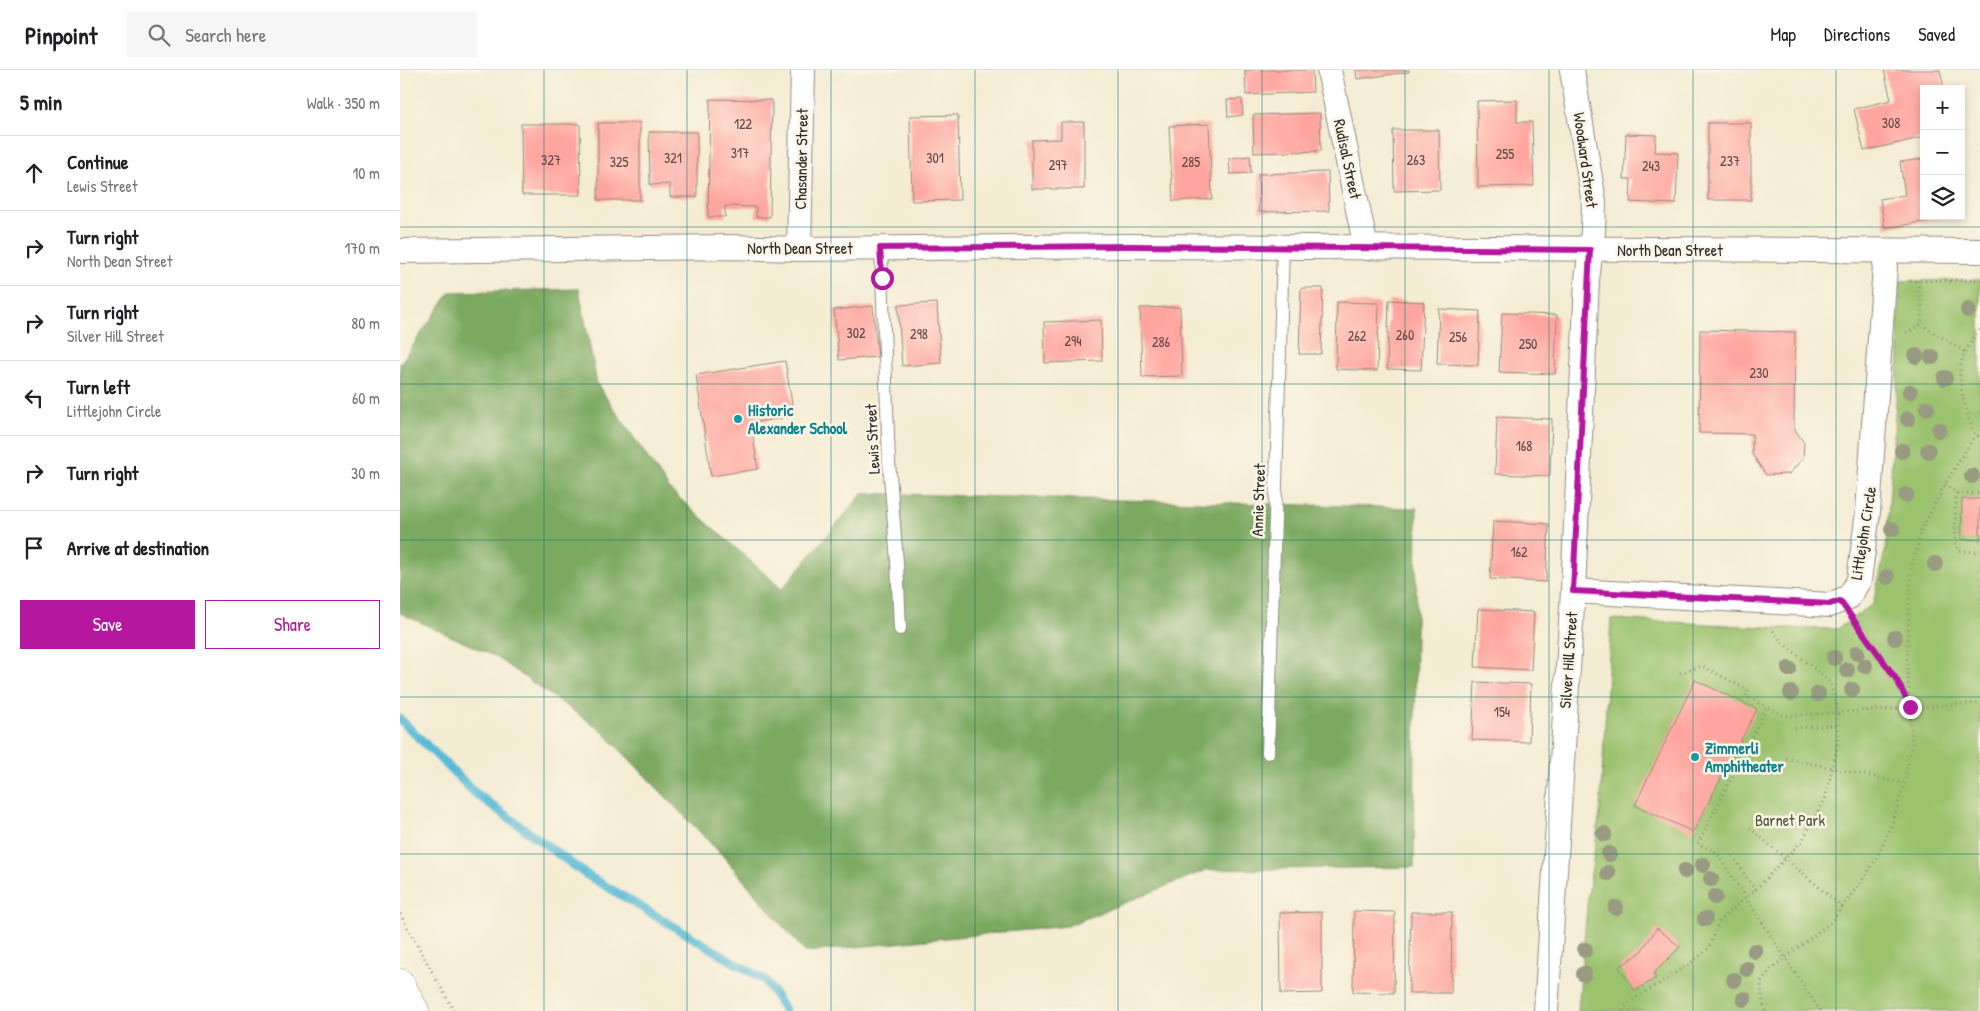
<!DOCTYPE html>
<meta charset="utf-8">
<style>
:root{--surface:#fff;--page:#f6f6f6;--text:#202124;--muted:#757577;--line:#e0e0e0;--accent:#b5179e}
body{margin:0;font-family:"Patrick Hand",sans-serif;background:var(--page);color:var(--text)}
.controls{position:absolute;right:15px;top:15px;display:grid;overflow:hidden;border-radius:0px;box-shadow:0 2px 8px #0003}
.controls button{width:45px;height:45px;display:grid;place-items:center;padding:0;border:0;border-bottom:1px solid var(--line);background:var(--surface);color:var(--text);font:25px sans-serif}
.stop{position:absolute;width:15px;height:15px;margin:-11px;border:4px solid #b5179e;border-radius:50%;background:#fff}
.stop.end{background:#b5179e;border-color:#fff;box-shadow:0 1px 5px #0008}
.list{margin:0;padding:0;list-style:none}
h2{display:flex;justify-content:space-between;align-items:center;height:65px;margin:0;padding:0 20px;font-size:21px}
h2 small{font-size:16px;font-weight:400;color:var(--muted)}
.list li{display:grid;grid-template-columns:32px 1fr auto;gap:15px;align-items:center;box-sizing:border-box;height:75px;padding:0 20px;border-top:1px solid var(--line)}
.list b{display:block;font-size:19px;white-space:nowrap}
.list p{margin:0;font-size:16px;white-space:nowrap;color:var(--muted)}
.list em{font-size:16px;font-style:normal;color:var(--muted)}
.actions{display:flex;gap:10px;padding:15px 20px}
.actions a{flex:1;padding:11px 0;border:1px solid var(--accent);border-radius:0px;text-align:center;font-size:18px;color:var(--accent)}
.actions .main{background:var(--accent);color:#fff}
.icon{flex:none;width:28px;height:28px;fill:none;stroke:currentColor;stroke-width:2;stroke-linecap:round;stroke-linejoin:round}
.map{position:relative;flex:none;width:1580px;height:941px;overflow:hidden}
header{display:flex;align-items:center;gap:30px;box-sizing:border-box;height:70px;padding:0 25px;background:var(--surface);border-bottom:1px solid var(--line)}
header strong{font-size:24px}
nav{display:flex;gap:28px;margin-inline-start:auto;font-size:18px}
.search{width:350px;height:45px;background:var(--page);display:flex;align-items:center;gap:12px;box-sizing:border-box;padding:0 18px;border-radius:0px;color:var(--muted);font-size:19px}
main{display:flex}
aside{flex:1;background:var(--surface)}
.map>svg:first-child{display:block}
.green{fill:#9bc36e;stroke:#63774c}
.forest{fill:#7ca961;stroke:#546a46}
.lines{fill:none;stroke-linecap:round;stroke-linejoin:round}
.stream{stroke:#59bbd7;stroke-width:9}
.building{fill:#ffa59f}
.service-casing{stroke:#908c7f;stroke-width:14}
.minor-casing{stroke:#908c7f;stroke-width:26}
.secondary-casing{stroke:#908c7f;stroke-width:29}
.path{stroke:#908c7f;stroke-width:3;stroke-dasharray:1 4;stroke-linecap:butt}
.service{stroke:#fff;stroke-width:12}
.minor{stroke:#fff;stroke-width:24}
.secondary{stroke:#fff;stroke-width:28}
.tree{fill:#989b82}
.route{stroke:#b5179e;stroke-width:6}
.grid{fill:none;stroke:#0f766e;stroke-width:1;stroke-opacity:0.55}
.culture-dot{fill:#0f9aa8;stroke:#fcf5e5;stroke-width:2}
.labels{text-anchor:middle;stroke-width:5;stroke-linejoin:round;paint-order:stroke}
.number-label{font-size:14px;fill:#604a48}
.street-label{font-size:16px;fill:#2b2b2b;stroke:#fcf5e5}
.culture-label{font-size:16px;font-weight:bold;fill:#0d838f;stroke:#fcf5e5;text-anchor:start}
.park-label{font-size:16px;fill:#4d593f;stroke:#fcf5e5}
</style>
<header>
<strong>Pinpoint</strong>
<div class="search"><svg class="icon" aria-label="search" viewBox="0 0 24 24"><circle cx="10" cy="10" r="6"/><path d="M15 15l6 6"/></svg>Search here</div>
<nav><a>Map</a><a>Directions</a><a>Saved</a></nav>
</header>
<main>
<aside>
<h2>5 min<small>Walk · 350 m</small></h2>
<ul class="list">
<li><svg class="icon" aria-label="ahead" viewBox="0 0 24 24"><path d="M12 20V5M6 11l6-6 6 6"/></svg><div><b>Continue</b><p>Lewis Street</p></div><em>10 m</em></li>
<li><svg class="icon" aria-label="right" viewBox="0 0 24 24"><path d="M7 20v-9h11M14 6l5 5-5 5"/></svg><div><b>Turn right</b><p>North Dean Street</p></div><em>170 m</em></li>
<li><svg class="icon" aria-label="right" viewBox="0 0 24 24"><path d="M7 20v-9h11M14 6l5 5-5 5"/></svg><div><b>Turn right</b><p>Silver Hill Street</p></div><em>80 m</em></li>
<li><svg class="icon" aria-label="left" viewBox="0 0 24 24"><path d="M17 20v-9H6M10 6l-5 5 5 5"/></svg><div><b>Turn left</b><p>Littlejohn Circle</p></div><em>60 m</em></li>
<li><svg class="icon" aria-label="right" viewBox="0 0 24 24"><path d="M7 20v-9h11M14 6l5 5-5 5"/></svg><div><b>Turn right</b></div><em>30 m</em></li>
<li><svg class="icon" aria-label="arrive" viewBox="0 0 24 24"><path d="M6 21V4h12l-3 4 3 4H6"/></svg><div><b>Arrive at destination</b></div></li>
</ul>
<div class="actions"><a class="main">Save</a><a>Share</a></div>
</aside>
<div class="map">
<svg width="1580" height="941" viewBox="0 0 1580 941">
<rect width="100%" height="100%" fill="#fcf5e5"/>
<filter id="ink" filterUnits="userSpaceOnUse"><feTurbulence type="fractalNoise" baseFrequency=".02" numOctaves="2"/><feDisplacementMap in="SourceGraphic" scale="10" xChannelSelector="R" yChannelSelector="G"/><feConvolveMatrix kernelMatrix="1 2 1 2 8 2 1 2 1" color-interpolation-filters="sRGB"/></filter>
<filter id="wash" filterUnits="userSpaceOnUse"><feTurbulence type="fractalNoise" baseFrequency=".0096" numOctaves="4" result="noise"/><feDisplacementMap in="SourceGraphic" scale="20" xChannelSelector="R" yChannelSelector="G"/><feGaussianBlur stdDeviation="1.12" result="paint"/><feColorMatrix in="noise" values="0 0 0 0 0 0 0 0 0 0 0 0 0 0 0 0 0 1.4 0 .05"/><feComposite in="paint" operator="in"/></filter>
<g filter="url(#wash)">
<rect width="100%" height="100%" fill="#f4ecd3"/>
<polygon class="green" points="1580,210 1580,941 1178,941 1188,825 1200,742 1211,549 1383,558 1437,559 1473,534 1486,477 1499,288 1498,253 1500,211"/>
<polygon class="forest" points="179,219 197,314 270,420 382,519 463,423 1017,438 1014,797 806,800 667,856 405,882 323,786 201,660 94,586 0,543 0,294 50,222"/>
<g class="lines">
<polyline class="stream" points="0,649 74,722 187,805 366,911 385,941"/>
</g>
<g id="blocks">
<g class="building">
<polygon points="845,0 912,0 913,22 846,25"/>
<polygon points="956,0 1009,0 1009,2 957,9"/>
<polygon points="1484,0 1540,0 1544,19 1524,19 1524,67 1464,81 1454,39 1491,30"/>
<polygon points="310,29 372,30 370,147 356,147 356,137 325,136 325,147 308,147"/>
<polygon points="842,29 843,45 828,47 827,30"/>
<polygon points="1117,30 1117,52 1132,52 1134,116 1078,117 1077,31"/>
<polygon points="920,43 921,81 854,83 853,45"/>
<polygon points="558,45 560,130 512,131 510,46"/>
<polygon points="661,52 684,52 684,119 632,119 632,70 661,69"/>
<rect x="198" y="53" width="42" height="77"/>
<rect x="1308" y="53" width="43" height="77"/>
<polygon points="121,54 180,54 181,125 122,125"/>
<polygon points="809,54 812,129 773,131 769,56"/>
<polygon points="993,60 1039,60 1040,120 994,121"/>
<polygon points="249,62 297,62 297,127 270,127 270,114 250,115"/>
<polygon points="1226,64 1256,65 1255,82 1278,83 1276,134 1230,132 1231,109 1224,109"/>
<polygon points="850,86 851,103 830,104 829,88"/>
<polygon points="1524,89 1524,146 1553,147 1485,158 1480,129 1505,125 1500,92"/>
<polygon points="928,102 929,141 859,142 858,104"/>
<polygon points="901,218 923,218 921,284 899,284"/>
<polygon points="989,230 1024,232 1021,300 987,299"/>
<polygon points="937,232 979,233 977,301 936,299"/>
<polygon points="537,233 541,293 502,296 498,235"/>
<polygon points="473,236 478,287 439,290 434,240"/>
<polygon points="780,237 782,306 742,307 740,238"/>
<polygon points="1039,239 1080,241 1078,295 1037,294"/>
<polygon points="1102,243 1157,245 1155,304 1099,302"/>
<polygon points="701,250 702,291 645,293 644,252"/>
<polygon points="1300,260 1395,262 1394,358 1404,373 1403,388 1389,404 1366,405 1352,384 1352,364 1299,363"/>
<polygon points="385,291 394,346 351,353 358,399 311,406 296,305"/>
<polygon points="1097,347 1152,349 1150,406 1095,404"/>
<polygon points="1562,429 1580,429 1580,470 1561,469"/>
<polygon points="1093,451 1149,454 1146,512 1090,509"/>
<polygon points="1078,539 1134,542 1131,600 1075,597"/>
<polygon points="1295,610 1357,639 1293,762 1235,735"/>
<polygon points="1075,612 1131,614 1129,672 1072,670"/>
<polygon points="954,841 995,842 994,923 953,922"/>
<polygon points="922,842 922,923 881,924 880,843"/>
<polygon points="1011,842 1052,842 1051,923 1009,923"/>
<polygon points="1257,858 1280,877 1253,904 1256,908 1235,921 1219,897 1240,883"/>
</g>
</g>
</g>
<g filter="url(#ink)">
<use href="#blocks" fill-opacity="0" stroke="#908c7f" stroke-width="1"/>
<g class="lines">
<defs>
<g id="service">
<polyline points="481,178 489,392 497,492 500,559"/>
<polyline points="868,683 883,177"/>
</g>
<g id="minor">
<polyline points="929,0 966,178"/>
<polyline points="399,179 403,0"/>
<polyline points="0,181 331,177 399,179 730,176 1580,181"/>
<polyline points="1173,521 1430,535 1449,527 1459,510 1468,442 1486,181"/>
<polyline points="1146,941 1173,521 1187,210 1193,162 1194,132 1172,0"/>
</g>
<polyline id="secondary" points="0,913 15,941"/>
</defs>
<use href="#service" class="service-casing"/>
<use href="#minor" class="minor-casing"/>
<use href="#secondary" class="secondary-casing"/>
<g class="path">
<polyline points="1510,211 1580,210"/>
<polyline points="1521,254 1566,283"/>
<path d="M1580 260C1571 271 1561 286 1560 301 1559 318 1568 349 1575 365L1580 367"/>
<polyline points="1506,262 1509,262 1521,254 1522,238 1518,210"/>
<polyline points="1545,414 1556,423 1580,424"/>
<polyline points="1556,423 1555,471 1559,481 1580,482"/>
<polyline points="1455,552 1497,611 1509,634"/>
<polyline points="1280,603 1302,596 1348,620 1346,626 1367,637"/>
<polyline points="1395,658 1438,655"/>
<polyline points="1386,688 1503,713"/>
<polyline points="1350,758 1442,837"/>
<polyline points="1333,786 1355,820"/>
<polyline points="0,844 54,941"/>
<polyline points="1223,941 1227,934 1295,890 1309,878 1319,851 1355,820 1402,771 1425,729 1438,674 1438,642 1430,612 1382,572 1371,558"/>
<polyline points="1365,941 1362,926 1361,912 1372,898 1431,852 1466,805 1479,783 1492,753 1503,718 1512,674 1507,589 1511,500 1521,461 1545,414 1575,365"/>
<polyline points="1420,941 1316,782 1298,774 1367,637 1384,646 1580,633"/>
</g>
<use href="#service" class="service"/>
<use href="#minor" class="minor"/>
<use href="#secondary" class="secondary"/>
</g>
<g class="tree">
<circle cx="1568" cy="240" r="8"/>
<circle cx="1516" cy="286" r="8"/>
<circle cx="1532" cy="287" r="8"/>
<circle cx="1545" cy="308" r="8"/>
<circle cx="1510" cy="322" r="8"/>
<circle cx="1527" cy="338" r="8"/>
<circle cx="1508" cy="349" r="8"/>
<circle cx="1539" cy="360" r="8"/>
<circle cx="1502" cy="381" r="8"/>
<circle cx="1528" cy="381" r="8"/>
<circle cx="1572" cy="406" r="8"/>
<circle cx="1506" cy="425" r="8"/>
<circle cx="1492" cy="459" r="8"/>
<circle cx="1535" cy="494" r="8"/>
<circle cx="1487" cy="507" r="8"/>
<circle cx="1495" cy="568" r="8"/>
<circle cx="1457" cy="583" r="8"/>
<circle cx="1434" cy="588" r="8"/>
<circle cx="1465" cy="596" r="8"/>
<circle cx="1389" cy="599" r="8"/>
<circle cx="1447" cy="600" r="8"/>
<circle cx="1452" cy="620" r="8"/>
<circle cx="1391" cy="623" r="8"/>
<circle cx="1418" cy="624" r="8"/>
<circle cx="1204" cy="764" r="8"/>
<circle cx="1209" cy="784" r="8"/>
<circle cx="1303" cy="795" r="8"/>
<circle cx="1285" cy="801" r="8"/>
<circle cx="1208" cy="803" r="8"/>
<circle cx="1311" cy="809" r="8"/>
<circle cx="1315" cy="827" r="8"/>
<circle cx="1216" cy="838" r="8"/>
<circle cx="1305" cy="849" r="8"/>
<circle cx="1185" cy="880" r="8"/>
<circle cx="1355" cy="881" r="8"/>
<circle cx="1347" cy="899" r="8"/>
<circle cx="1184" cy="904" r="8"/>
<circle cx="1334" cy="910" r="8"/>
<circle cx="1344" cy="929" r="8"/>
</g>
</g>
<g class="lines" filter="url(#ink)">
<polyline class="route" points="482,208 480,178 730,176 1190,180 1173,521 1430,534 1440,531 1497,610 1510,637"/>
</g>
<path class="grid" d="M144 0V941M287 0V941M431 0V941M575 0V941M718 0V941M862 0V941M1005 0V941M1149 0V941M1293 0V941M1436 0V941M0 157H1580M0 314H1580M0 470H1580M0 627H1580M0 784H1580"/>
<g class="culture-dot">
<circle cx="338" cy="349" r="5"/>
<circle cx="1295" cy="687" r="5"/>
</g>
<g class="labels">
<g class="number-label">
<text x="1491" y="58">308</text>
<text x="343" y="59">122</text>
<text x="340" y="88">317</text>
<text x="1105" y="89">255</text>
<text x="273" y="93">321</text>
<text x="535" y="93">301</text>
<text x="151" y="95">327</text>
<text x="1016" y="95">263</text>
<text x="1330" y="96">237</text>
<text x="219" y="97">325</text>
<text x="791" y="97">285</text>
<text x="658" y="100">297</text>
<text x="1251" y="101">243</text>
<text x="456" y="268">302</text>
<text x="519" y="269">298</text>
<text x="1005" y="270">260</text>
<text x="957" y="271">262</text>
<text x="1058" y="272">256</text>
<text x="673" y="276">294</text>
<text x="761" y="277">286</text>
<text x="1128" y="279">250</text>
<text x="1359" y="308">230</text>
<text x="1124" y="381">168</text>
<text x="1119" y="487">162</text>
<text x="1102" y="647">154</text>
</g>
<g class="street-label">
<text transform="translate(401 89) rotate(-89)" y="6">Chasander Street</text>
<text transform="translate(948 89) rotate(78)" y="6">Rudisal Street</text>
<text transform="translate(1186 90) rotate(82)" y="6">Woodward Street</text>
<text x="400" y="184">North Dean Street</text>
<text x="1270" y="186">North Dean Street</text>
<text transform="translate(472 369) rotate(-93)" y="6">Lewis Street</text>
<text transform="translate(858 430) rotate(-88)" y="6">Annie Street</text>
<text transform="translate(1463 463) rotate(-81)" y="6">Littlejohn Circle</text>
<text transform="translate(1168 590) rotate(-86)" y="6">Silver Hill Street</text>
</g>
<g class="culture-label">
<text x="348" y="346">Historic<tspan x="348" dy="18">Alexander School</tspan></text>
<text x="1305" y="684">Zimmerli<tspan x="1305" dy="18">Amphitheater</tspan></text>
</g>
<g class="park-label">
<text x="1390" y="756">Barnet Park</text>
</g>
</g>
</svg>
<div class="controls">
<button>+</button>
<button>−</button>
<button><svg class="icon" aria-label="layers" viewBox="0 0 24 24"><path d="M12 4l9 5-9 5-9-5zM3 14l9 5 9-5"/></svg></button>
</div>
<div class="stop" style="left:482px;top:208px"></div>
<div class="stop end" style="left:1510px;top:637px"></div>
</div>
</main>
